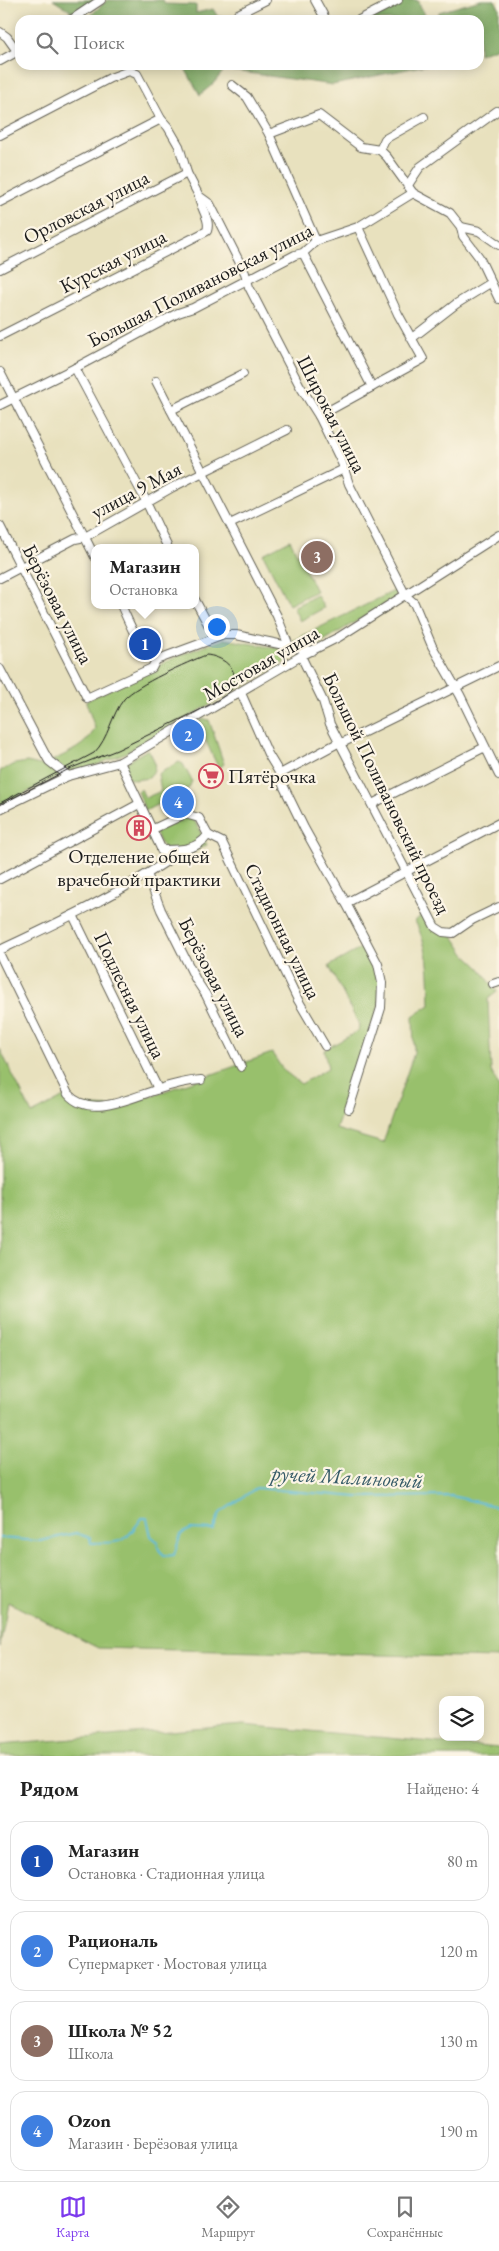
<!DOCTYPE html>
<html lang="ru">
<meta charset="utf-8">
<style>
:root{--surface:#fff;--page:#f2f2f2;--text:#222;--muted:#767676;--line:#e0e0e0;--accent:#7c3aed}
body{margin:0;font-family:"EB Garamond",serif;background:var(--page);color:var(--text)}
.controls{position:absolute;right:15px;bottom:15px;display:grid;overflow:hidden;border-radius:10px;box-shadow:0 2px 12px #0003}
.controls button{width:45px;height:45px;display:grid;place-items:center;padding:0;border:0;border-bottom:1px solid var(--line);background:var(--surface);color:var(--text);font:25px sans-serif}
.you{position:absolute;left:216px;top:626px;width:18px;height:18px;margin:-12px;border:4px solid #fff;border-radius:50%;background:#1a73e8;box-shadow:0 0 0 8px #1a73e833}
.badge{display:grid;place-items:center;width:32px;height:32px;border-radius:50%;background:var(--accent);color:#fff;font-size:16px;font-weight:700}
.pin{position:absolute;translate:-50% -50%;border:2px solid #fff;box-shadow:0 1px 5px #0006}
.popup{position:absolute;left:91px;top:544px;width:108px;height:65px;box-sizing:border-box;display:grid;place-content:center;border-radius:10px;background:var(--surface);filter:drop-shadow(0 1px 4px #0005);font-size:16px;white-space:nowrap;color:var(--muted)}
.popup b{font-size:19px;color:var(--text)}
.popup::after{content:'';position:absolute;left:50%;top:100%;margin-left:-10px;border:10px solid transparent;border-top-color:var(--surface)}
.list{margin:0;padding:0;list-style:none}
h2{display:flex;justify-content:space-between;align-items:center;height:65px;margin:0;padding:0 20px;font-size:21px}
h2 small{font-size:16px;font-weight:400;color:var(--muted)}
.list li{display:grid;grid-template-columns:32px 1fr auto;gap:15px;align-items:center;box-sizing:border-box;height:80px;margin:0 10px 10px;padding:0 10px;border:1px solid var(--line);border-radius:15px}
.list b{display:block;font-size:19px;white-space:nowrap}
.list p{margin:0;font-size:16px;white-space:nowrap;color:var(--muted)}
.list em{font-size:16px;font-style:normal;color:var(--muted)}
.icon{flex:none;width:28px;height:28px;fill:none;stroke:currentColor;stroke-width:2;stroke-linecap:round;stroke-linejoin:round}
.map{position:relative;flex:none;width:499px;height:1756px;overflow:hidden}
.search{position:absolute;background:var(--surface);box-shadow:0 2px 12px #0003;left:15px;right:15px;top:15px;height:55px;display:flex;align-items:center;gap:12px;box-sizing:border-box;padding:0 18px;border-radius:15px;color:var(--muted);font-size:19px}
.sheet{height:425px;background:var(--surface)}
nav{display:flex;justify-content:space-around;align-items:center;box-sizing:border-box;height:70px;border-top:1px solid var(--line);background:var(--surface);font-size:14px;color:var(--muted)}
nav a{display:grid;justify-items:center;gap:2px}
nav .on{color:var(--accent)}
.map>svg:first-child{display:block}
.green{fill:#98c06c;stroke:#5a6e44}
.forest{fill:#7aa660;stroke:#4b613e}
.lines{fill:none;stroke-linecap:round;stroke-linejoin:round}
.stream{stroke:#5cbada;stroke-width:2}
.minor-casing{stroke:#636155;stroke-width:10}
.minor{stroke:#fff;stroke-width:8}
.tram{stroke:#1c1c1c;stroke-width:1}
.labels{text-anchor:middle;stroke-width:4.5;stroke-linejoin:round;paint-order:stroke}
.street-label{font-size:20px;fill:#1c1c1c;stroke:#fcf5e5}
.poi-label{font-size:20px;fill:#1c1c1c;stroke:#fcf5e5;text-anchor:start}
.water-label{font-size:21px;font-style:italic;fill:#365b68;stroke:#fcf5e5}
</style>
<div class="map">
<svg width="499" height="1756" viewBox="0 0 499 1756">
<rect width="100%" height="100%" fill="#fcf5e5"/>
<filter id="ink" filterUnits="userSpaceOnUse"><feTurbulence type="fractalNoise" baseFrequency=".02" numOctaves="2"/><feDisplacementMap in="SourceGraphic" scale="10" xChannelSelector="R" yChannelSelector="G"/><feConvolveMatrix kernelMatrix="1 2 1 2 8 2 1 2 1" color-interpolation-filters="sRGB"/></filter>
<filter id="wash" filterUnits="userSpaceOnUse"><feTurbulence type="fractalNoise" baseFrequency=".0096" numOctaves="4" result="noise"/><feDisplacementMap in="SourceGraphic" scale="20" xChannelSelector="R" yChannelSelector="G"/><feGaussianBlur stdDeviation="1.12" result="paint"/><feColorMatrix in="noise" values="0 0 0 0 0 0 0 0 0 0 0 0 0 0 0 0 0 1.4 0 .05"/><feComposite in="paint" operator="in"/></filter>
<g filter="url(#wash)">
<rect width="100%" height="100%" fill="#e8e1be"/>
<g class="green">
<polygon points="290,540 316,591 289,605 263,554"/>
<polygon points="396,590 397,595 394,599 315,646 293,643 294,640"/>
<polygon points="317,595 324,608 300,621 293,607"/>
<path d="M224 639 293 651 297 655 127 752 95 766 70 772 52 761C69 752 87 746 95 728L86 702 90 699 180 655Z"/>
<polygon points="204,719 209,720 224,764 221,767 217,765 197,722"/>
<path d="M148 749C155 761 158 767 149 778L134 780 128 778 124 764Z"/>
<polygon points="27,762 57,769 62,775 0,806 0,771 15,764"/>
<polygon points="179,762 183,764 192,781 189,788 145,811 138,791 141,789 145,798 161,791 158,774"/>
<polygon points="186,816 193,818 207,845 171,863 155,832"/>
<path d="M427 911 434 927 451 933 465 954 480 968 497 992 488 999 491 1071 499 1087V1658L98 1648 8 1602 0 1647V1049L32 1114 66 1096 71 1102 78 1105 111 1107 151 1096 272 1053 283 1070 301 1084 328 1068 324 1050 358 1031 359 1025 329 966 365 946 380 983 379 1005 336 1129 383 1143 414 1053 413 1016 430 1005C429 972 430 952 415 921Z"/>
<polygon points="243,1725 499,1748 499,1756 0,1756 0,1745"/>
</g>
<g class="forest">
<polygon points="53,0 94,0 86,14 72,12"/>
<polygon points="107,0 163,0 165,4 196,5 196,13 213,9 218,17 239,16 237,20 86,20"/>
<polygon points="405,0 417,0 428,20 365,20"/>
<polygon points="481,0 495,0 499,8 499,47 479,54 479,20 437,20 439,12"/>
<polygon points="183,65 426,65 333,85 234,71 226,68 213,84 200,95"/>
</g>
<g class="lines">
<path class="stream" d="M0 1538 40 1541 76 1533 90 1538 91 1543C123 1542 123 1545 142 1518H147L151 1536 158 1542 159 1550 165 1556 174 1555 181 1534 191 1529 213 1530 220 1513 256 1488 358 1497 452 1496 499 1507"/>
</g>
</g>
<g filter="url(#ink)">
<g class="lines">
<defs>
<g id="minor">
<polyline points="315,0 326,20"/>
<polyline points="238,14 266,0"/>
<polyline points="71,20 101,0"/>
<polyline points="359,20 398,0"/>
<polyline points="0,32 7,37 17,51"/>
<polyline points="0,61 20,50"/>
<polyline points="232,85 247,97 269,134 316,241"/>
<polyline points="269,134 319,115 361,147 380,150 387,157 413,193 450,213 461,227 463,236 479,257 499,299"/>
<polyline points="0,135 110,78 129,71 137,74 161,119 168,127 179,146 187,173 199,196 210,204 245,273 249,287 300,386 319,416 342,463 349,484 406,596 414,603 432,646 460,695 499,775"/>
<polyline points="380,150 385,139 424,117"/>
<polyline points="408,185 420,167 497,111"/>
<polyline points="0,202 161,119"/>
<polyline points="461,227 479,231 499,245"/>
<polyline points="303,253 372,387"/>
<polyline points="0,269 187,173"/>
<path d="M0 336 207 231C211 219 200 208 199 196"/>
<polyline points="412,338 456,304 490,283"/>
<polyline points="75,368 144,497 168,548"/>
<polyline points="0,372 95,557"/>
<polyline points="156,381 277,616 289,646"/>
<polyline points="0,405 75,368 178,313 193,308 295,255 303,253 316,241 358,227 413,193"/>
<polyline points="171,410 243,374"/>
<polyline points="319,416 423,359 398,314 358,227"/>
<polyline points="230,524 344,469"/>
<polyline points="0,526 87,698 152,668 156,660"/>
<polyline points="0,578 75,539 85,537 173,487 287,430"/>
<polyline points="195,600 215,637"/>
<path d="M121 605C128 620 141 654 156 660L224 635H236L312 651"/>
<polyline points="301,656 323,701 330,724 435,927 443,932 453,933 472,920 499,907"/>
<polyline points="0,669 45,754 49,761 68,776"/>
<polyline points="241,693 268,754 280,774 283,785 304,828 346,903 378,964 382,983 381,1008 349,1109"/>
<polyline points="280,774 336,744 346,741 499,666"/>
<polyline points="372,804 485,747"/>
<polyline points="0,809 68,776 120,762 301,656 339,637 499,535"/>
<polyline points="151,830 185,814 199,818 208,835"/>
<polyline points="208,835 222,842 298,1000 325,1046"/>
<path d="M161 850C179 850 196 851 208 835"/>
<polyline points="147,874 161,910 196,980 206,995 241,1067"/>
<polyline points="0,879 139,804"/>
<polyline points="346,903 499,823"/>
<polyline points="73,915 158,1089"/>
<path d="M0 950C57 923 115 896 167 861L120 762"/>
<path d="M0 955 68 1094C90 1119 130 1098 156 1090 171 1085 186 1081 201 1080"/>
<polyline points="493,984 499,982"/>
</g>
</defs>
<use href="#minor" class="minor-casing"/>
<use href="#minor" class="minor"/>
<path class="tram" d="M0 803 94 753C109 738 111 715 124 699 136 685 188 662 206 655 221 656 240 668 233 686 230 694 219 699 212 704L117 750 69 769 0 805"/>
</g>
</g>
<defs>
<symbol id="supermarket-ring" viewBox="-11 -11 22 22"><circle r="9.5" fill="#fcf5e5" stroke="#d1495b" stroke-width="1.5"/><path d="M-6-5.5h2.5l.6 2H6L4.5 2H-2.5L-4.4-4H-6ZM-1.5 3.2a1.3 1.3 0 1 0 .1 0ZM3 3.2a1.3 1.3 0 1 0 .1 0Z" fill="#d1495b"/></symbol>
<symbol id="building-ring" viewBox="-11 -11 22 22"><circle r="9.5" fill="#fcf5e5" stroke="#d1495b" stroke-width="1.5"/><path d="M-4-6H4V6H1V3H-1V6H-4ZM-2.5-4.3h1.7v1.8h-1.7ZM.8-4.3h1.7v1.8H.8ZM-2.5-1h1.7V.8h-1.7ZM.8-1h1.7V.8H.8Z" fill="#d1495b"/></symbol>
</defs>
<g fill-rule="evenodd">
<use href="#supermarket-ring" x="197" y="762" width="28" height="28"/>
<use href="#building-ring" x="125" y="814" width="28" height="28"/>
</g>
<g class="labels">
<g class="street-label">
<text transform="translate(86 207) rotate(-27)" y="7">Орловская улица</text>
<text transform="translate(113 261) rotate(-27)" y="7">Курская улица</text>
<text transform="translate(200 285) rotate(-27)" y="7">Большая Поливановская улица</text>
<text transform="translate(332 414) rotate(63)" y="7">Широкая улица</text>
<text transform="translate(136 490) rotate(-28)" y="7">улица 9 Мая</text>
<text transform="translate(58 604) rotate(63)" y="7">Берёзовая улица</text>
<text transform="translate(261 663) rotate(-30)" y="7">Мостовая улица</text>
<text transform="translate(387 793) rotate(64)" y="7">Большой Поливановский проезд</text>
<text transform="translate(283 931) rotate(64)" y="7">Стадионная улица</text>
<text transform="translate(214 977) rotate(63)" y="7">Берёзовая улица</text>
<text transform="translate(130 995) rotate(64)" y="7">Подлесная улица</text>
</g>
<g class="poi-label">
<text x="228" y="783">Пятёрочка</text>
<text x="139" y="863" text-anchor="middle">Отделение общей<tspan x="139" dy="23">врачебной практики</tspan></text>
</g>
<g class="water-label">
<text transform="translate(347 1477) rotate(3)" y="7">ручей Малиновый</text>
</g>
</g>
</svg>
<div class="controls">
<button><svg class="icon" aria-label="layers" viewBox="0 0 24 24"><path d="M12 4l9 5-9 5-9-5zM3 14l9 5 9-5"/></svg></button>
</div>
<div class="you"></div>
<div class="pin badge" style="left:145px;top:644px;background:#1a4fb4">1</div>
<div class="popup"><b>Магазин</b>Остановка</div>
<div class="pin badge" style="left:188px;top:735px;background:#3f7fe0">2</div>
<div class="pin badge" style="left:317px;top:557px;background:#8d6e63">3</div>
<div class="pin badge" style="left:178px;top:802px;background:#3f7fe0">4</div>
<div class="search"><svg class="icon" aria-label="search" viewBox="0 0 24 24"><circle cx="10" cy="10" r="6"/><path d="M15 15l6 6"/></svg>Поиск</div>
</div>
<section class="sheet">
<h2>Рядом<small>Найдено: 4</small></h2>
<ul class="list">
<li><span class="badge" style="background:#1a4fb4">1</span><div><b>Магазин</b><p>Остановка · Стадионная улица</p></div><em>80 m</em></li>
<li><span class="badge" style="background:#3f7fe0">2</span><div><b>Рациональ</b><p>Супермаркет · Мостовая улица</p></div><em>120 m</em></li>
<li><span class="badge" style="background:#8d6e63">3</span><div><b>Школа № 52</b><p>Школа</p></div><em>130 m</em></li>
<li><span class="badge" style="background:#3f7fe0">4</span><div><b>Ozon</b><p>Магазин · Берёзовая улица</p></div><em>190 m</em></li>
</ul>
</section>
<nav>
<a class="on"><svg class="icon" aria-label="map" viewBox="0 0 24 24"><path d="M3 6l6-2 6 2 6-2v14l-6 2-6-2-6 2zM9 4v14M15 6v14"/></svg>Карта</a>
<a><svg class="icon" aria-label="directions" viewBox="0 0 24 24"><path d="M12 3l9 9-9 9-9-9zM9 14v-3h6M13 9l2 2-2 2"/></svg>Маршрут</a>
<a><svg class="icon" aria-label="saved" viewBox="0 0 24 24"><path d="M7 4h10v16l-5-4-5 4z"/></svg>Сохранённые</a>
</nav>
